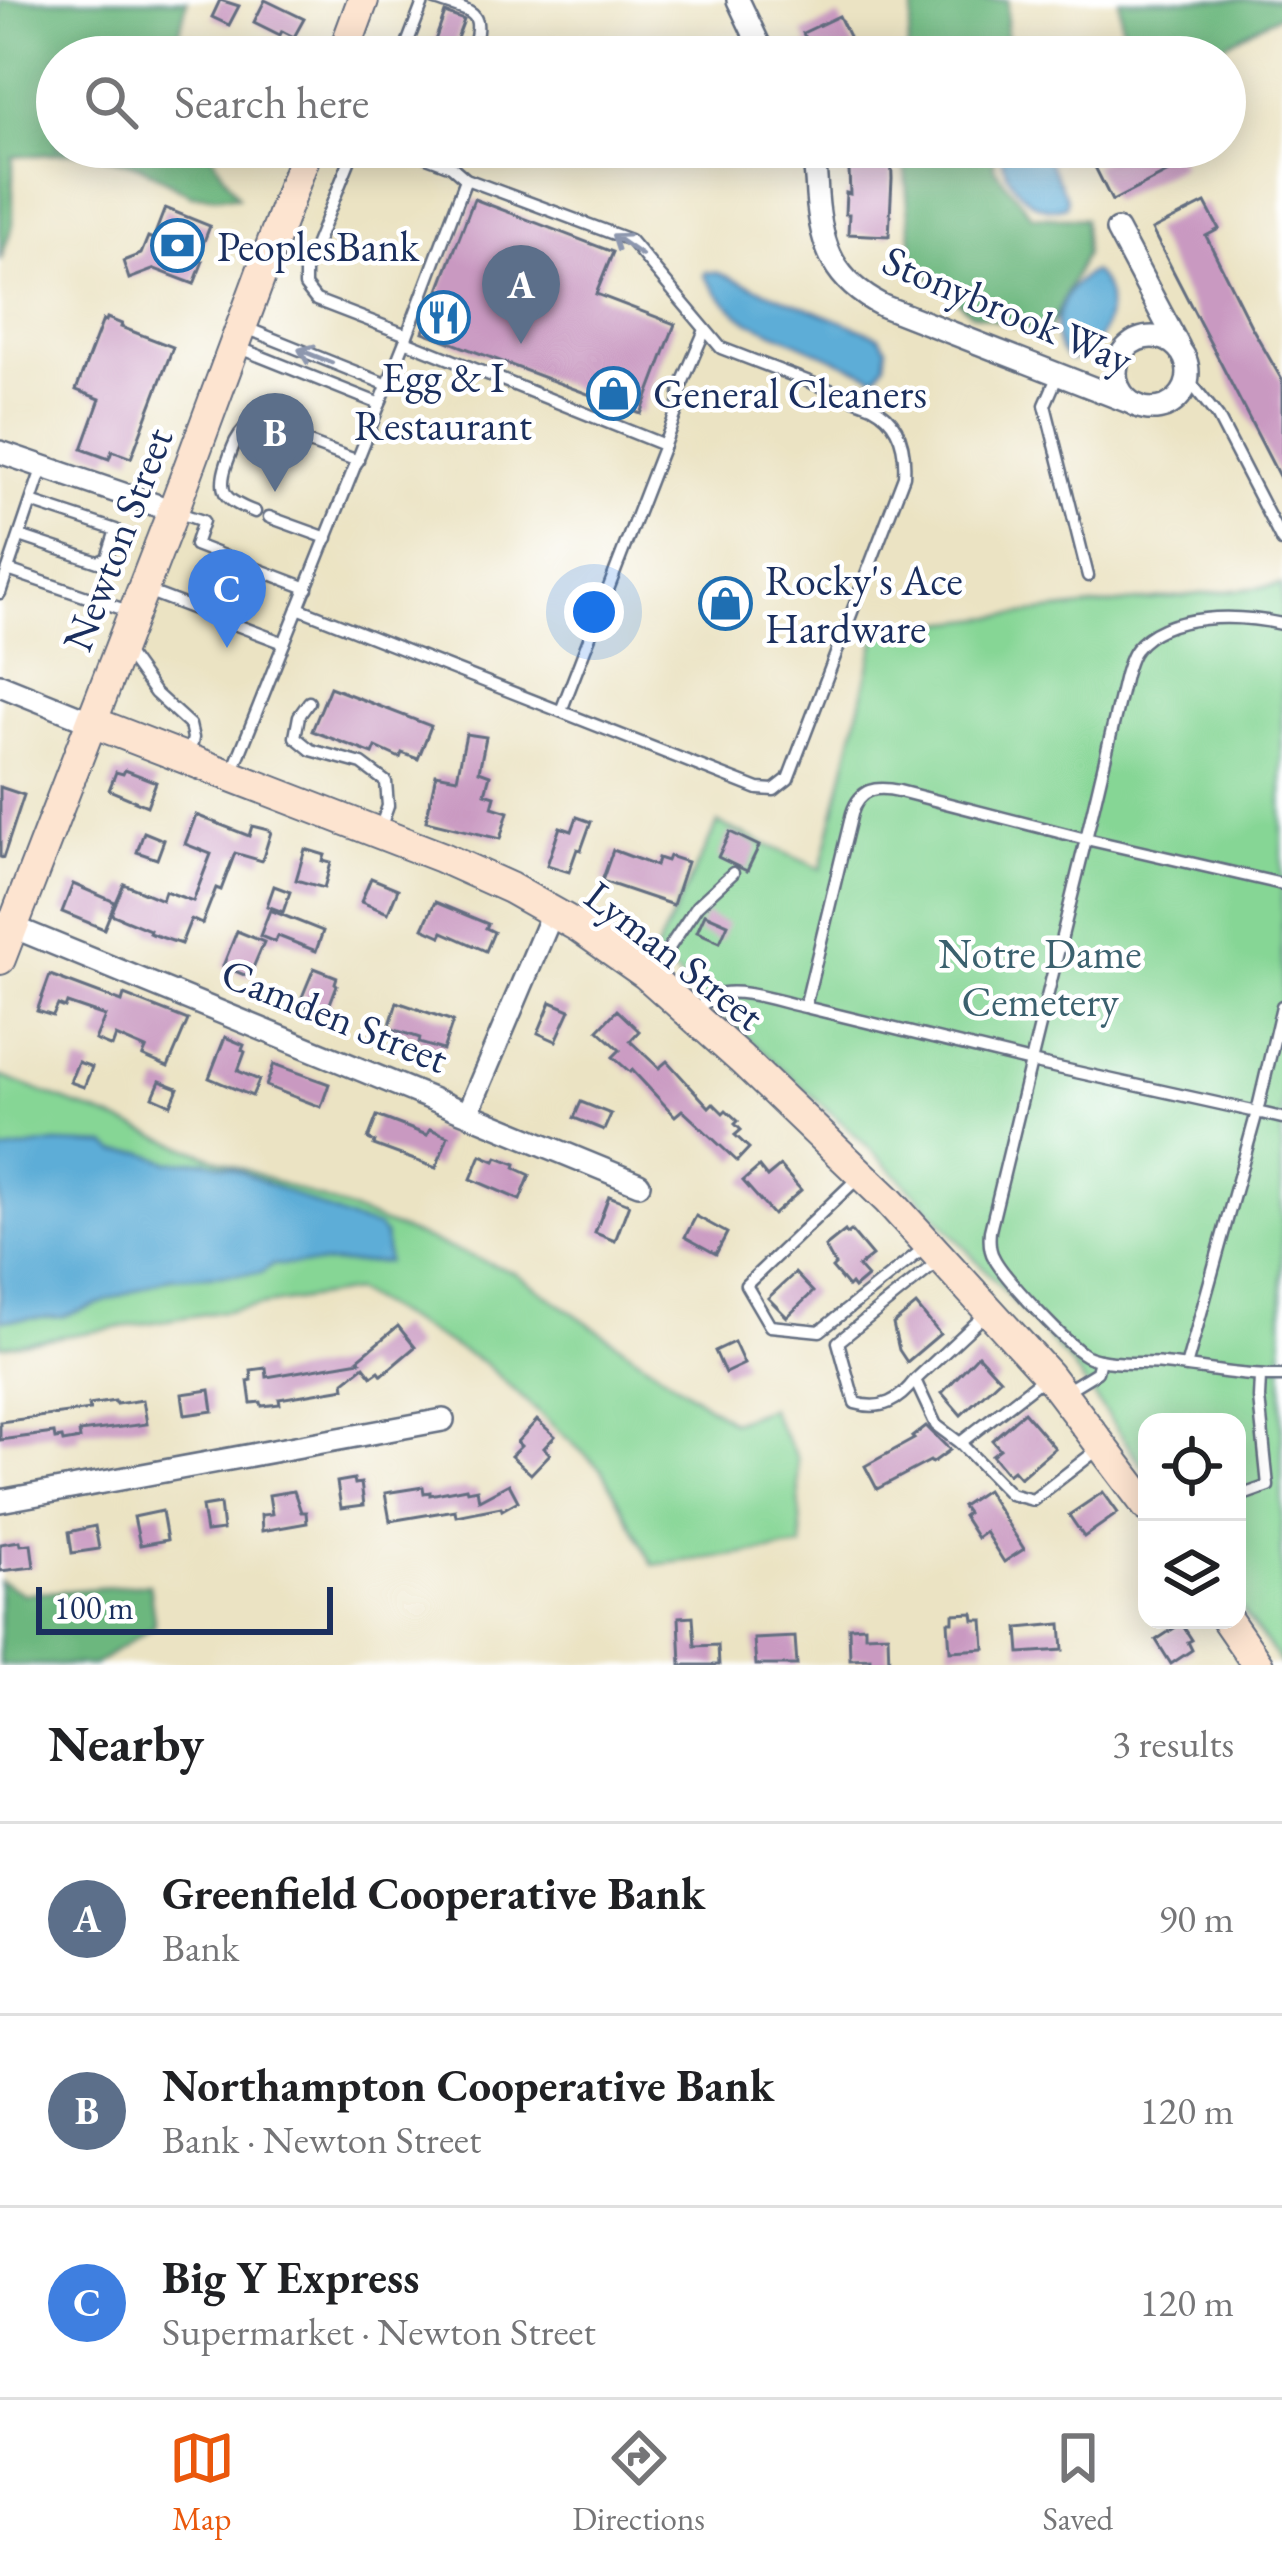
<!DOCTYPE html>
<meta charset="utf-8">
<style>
:root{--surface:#fff;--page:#f6f6f6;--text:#202124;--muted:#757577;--line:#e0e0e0;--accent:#ea580c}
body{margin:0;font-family:"EB Garamond",serif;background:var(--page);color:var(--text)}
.controls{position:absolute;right:36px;bottom:36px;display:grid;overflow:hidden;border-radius:24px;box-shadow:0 6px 30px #0003}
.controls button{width:108px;height:108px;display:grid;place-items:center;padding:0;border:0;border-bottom:3px solid var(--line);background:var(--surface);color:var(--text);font:60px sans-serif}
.scale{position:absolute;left:36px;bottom:30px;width:297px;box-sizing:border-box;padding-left:12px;border:6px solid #1b2f5e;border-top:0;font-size:33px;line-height:42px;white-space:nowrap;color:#1b2f5e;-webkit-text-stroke:9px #fff;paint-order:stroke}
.you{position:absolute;left:594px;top:612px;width:42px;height:42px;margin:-30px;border:9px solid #fff;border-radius:50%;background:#1a73e8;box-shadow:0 0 0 18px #1a73e833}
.badge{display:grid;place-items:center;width:78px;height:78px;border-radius:50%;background:var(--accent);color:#fff;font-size:39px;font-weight:700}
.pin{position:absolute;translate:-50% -99px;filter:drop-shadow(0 3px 6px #0008)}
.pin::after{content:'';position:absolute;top:63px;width:42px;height:36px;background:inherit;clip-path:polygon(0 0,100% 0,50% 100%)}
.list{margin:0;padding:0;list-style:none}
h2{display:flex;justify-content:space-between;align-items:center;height:156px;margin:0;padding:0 48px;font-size:51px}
h2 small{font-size:39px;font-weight:400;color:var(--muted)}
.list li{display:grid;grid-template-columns:78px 1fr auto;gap:36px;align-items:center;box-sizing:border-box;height:192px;padding:0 48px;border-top:3px solid var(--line)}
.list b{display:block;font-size:45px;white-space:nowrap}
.list p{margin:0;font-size:39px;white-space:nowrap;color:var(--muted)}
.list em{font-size:39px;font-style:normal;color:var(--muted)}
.icon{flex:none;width:66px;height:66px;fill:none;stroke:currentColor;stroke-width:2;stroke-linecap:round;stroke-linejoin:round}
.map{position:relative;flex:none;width:1282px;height:1665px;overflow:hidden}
.search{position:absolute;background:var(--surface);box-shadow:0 6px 30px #0003;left:36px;right:36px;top:36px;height:132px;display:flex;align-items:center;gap:30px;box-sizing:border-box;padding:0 42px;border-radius:66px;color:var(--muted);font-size:45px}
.sheet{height:732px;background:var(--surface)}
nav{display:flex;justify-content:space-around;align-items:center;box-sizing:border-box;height:168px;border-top:3px solid var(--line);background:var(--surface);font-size:33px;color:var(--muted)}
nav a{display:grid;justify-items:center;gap:6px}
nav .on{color:var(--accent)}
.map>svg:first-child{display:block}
.green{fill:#86d695;stroke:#50827a;stroke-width:3}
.forest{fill:#6cb77e;stroke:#44736e;stroke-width:3}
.water{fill:#5dadd7;stroke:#3c6e9a;stroke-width:3}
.building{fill:#c999c1}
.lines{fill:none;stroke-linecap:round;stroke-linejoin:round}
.lane-casing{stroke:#646e81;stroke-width:15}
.street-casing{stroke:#646e81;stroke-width:26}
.secondary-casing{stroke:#646e81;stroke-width:34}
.lane{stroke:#fff;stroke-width:10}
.street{stroke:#fff;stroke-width:21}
.secondary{stroke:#fde4d0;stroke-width:30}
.oneway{stroke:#8d97ae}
.labels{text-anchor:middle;stroke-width:9;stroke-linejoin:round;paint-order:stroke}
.poi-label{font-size:42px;fill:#1b2f5e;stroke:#fff;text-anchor:start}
.street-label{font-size:42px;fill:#1b2f5e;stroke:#fff}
.park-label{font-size:42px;fill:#3b616e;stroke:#fff}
</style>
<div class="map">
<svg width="1282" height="1665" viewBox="0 0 1282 1665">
<rect width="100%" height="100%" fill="#fff"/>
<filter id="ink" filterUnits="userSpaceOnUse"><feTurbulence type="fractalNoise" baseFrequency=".00833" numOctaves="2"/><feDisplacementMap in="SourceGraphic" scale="24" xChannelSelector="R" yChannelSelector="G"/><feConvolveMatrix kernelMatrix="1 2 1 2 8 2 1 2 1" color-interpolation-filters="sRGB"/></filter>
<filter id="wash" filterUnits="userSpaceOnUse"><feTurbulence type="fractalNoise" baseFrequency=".004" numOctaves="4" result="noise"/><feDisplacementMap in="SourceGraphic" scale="48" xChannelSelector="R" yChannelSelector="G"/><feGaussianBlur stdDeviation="2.7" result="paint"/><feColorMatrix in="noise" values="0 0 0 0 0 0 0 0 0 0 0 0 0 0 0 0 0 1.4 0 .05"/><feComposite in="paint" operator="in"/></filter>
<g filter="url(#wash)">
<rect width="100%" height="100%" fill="#ebe3c3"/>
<g class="green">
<polygon points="1282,585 1282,1665 1237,1603 1237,1422 1147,1422 1147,1472 1071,1364 917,1195 857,1136 654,954 718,823 821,869 878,630"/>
<polygon points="0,1076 515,1273 732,1422 769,1408 797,1458 802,1547 653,1565 603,1471 484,1363 354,1291 0,1346"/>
</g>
<g class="forest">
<polygon points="0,0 187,0 174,57 57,57 57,147 207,147 238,197 191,195 140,166 86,151 13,157 13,224 0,261"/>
<polygon points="915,0 1008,0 1006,39 985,57 906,57"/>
<polygon points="1119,0 1282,0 1282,13 1201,57 1163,57 1122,26"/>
<polygon points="903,147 992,147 994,168 1032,216 1084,219 1085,254 1046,336 971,313 913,263"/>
<polygon points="0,1581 24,1594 149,1584 155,1626 94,1665 0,1665"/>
</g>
<g class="water">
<path d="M999 147H1041L1067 199 1066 206C1031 218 1003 178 999 147Z"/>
<path d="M706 272 719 273 879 336 887 347 885 363 878 374 874 376 748 321C731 310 715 291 704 275Z"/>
<path d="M1092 272C1124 292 1105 354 1070 360 1040 340 1064 283 1092 272Z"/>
<polygon points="55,1143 107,1145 117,1152 143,1152 168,1162 207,1161 232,1168 351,1220 378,1227 385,1235 387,1262 272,1265 261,1273 169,1278 63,1317 0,1320 0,1152"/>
</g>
<g id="blocks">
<g class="building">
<polygon points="220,0 239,6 229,25 212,17"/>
<polygon points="265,0 304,19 294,37 282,31 280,35 254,22"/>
<polygon points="445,13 464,20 450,57 429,57"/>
<polygon points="839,16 859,57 783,57 808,45 803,33"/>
<polygon points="848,147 891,147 892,179 889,236 848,234 849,214 845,214 846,193 850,194"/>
<polygon points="1097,147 1173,147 1182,165 1112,201 1094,165 1104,160"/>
<polygon points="474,199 613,252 596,294 675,324 641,414 423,332"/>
<polygon points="1205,203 1219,229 1206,236 1251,326 1282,380 1282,482 1152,230"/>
<polygon points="165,208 210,226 197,259 203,261 194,284 155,269 129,279 123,261 141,254 148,237 153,239"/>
<polygon points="107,318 122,324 121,327 173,347 131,458 112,451 109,459 82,449 100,399 76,390 103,320 106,321"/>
<polygon points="330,687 431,726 418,759 402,753 400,758 376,747 373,754 312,731"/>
<polygon points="466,734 486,737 479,771 490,775 485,793 495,796 492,807 508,812 500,839 426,821 436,774 457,778"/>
<polygon points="125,770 156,782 147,806 109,790 116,772 123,774"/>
<polygon points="0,787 24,795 3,858 0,857"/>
<polygon points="196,815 249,836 252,826 268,830 271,832 262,861 235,853 221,890 216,888 202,924 191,919 181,944 149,933 150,930 111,914 124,884 162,900 165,891 193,901 211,854 185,844"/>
<polygon points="577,817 591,822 581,850 577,849 569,872 547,865 560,827 572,831"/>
<polygon points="144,832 164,840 157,859 137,852"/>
<polygon points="730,832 759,846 747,871 718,857"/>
<polygon points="305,849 325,855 323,861 331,863 324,888 296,880"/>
<polygon points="613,850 656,866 658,858 667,861 669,856 687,862 673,905 602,881"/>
<polygon points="371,878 398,889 388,913 361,902"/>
<polygon points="73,884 115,902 104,929 62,912"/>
<polygon points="274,886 290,892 283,912 267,906"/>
<polygon points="435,902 488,924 486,928 494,932 486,951 443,932 441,936 423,928"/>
<polygon points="270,910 323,931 316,951 278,936 275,942 260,936"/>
<polygon points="705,914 728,924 720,942 697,932"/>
<polygon points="237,931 264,942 249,977 223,966"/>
<polygon points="314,968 337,977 335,983 337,985 328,1009 320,1005 318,1011 303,1005 305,998 302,997"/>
<polygon points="50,975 122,1002 124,995 188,1020 168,1067 143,1056 146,1049 116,1036 112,1047 95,1040 105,1016 67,1003 65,1008 58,1005 53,1016 37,1011"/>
<polygon points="397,1002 453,1021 443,1050 419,1043 420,1038 389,1028"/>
<polygon points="551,1002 570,1010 556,1041 538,1033"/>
<polygon points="617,1010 639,1031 630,1041 659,1068 667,1061 709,1107 713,1103 723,1113 726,1110 738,1121 735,1124 741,1130 735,1135 749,1148 737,1161 682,1110 675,1116 632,1070 630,1072 613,1057 620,1050 598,1030"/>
<polygon points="225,1037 244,1045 242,1050 245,1052 238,1071 259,1080 252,1096 209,1078"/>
<polygon points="78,1062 92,1067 84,1087 70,1082"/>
<polygon points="274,1064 329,1084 321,1107 266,1086"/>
<polygon points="160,1081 178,1088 171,1105 153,1097"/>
<polygon points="581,1102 611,1114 604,1130 574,1118"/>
<polygon points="377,1116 427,1135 430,1129 448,1136 436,1168 374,1145 375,1142 368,1139"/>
<polygon points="481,1155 495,1161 497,1157 516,1164 515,1168 530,1175 520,1200 471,1179"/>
<polygon points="780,1166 801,1190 773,1215 743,1181 759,1167 767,1177"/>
<polygon points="609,1196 629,1204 615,1241 595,1233"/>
<polygon points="696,1216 727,1233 716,1254 685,1237"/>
<polygon points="845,1231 847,1234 851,1231 872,1256 858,1267 867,1277 854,1288 851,1284 848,1287 832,1268 835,1265 825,1247"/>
<polygon points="795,1273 813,1292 787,1317 768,1298"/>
<polygon points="916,1305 940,1334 907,1362 899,1350 893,1324"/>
<polygon points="398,1326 415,1347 382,1375 379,1371 372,1376 364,1366 344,1382 345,1388 279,1399 280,1404 262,1406 261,1402 251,1403 248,1381 252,1380 251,1370 266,1368 267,1377 360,1361 358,1359"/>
<polygon points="734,1342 744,1364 725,1373 715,1351"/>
<polygon points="978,1355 1000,1379 961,1415 942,1393"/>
<polygon points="210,1390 213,1411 185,1415 182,1394"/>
<polygon points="143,1400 147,1424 79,1432 80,1439 63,1442 62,1438 55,1439 54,1433 0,1440 0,1422 90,1410 89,1405 115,1401 116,1404"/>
<polygon points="1024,1412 1055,1448 1020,1478 1013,1470 1008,1474 992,1455 1000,1449 992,1440"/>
<polygon points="537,1420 555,1436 544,1448 550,1454 531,1474 511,1456 521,1446 517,1442"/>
<polygon points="926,1426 950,1450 932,1463 930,1461 877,1489 865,1466 914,1439 912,1437"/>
<polygon points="354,1479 355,1484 361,1483 364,1505 341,1508 337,1482"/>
<polygon points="509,1484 518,1501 502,1510 501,1507 456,1516 455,1510 390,1521 385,1493 423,1487 424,1493 430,1492 430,1495 466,1488 467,1491 477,1489 479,1500"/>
<polygon points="986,1490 1024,1549 1004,1562 985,1532 977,1538 963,1516 967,1513 962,1506"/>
<polygon points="294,1491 301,1512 306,1512 307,1523 262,1531 261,1515 272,1514 269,1495"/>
<polygon points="1103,1492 1118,1513 1084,1537 1069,1515"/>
<polygon points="220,1504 223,1530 206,1532 202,1507"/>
<polygon points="162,1511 167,1540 140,1545 134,1517"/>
<polygon points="95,1526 99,1549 72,1553 69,1532"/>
<polygon points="20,1541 21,1545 31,1544 34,1567 0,1571 0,1544"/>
<polygon points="973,1613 974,1620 983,1620 985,1649 950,1651 948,1622 953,1622 953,1614"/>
<polygon points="693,1616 695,1646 718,1645 719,1665 681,1665 679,1617"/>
<polygon points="1061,1624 1063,1650 1020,1653 1018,1628"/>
<polygon points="1179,1625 1183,1626 1192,1640 1188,1642 1192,1650 1171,1664 1156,1640"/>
<polygon points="865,1626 865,1635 888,1634 889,1665 870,1665 870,1658 850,1659 849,1627"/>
<polygon points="795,1637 797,1665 756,1665 754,1639"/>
</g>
</g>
</g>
<g filter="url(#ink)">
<use href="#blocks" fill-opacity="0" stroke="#646e81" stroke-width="3"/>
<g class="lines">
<defs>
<g id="lane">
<path d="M435 0C477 14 485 10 471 57"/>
<polyline points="402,57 424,0"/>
<polyline points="355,147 305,271 305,286 316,300 407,335"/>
<polyline points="246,328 388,385"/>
<polyline points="406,338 466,179"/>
<polyline points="237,347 380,404"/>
<polyline points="1058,375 1045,405 1088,576"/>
<polyline points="1187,378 1218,417 1282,541"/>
<polyline points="664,445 679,405 681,386 705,330"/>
<polyline points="173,511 203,521 195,545 307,588"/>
<path d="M255 512C227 501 216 495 227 463 232 450 235 438 245 428L263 426 358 461"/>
<polyline points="269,517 327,538"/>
<polyline points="20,536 98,562 107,558 116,530 31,502"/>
<polyline points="8,570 131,612"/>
<polyline points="147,591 284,643"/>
<polyline points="0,593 43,466"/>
<path d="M298 608 758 789 774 790 788 779 904 476C906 447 899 420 872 406L721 348 630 240 466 179 451 166 400 147"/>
<path d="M1282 624C1240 615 1167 611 1136 649 1130 656 1128 666 1125 675L1086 839 1282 884"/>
<polyline points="125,651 155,693 190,725 193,738 189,756"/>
<polyline points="309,702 299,716 295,737 311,750 362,764 386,782 388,806 380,829"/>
<polyline points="232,773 405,341 664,445 561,711"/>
<polyline points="648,972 661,960 697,906 733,873"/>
<polyline points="1282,1006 1257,1112 1282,1118"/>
<path d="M693 1013C700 1007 709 998 717 995 736 986 784 1003 805 1007L852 813C860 788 876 786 899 791L1086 839 1031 1062 805 1007"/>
<polyline points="858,1178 746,1285 770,1326 820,1331 927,1246"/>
<polyline points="988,1312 915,1380 936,1425 960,1443 1046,1376"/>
<path d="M1186 1367 1257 1112 1031 1062 990 1231C989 1241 989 1250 994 1258 1003 1276 1072 1351 1089 1357 1111 1365 1139 1362 1163 1364 1203 1368 1242 1377 1282 1376"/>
<path d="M915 1380C899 1401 882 1411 855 1403L838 1342 940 1260"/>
<polyline points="1066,1391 1097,1372 1100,1360"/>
<polyline points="960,1443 1010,1494 1033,1500 1101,1447"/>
<polyline points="1237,1497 1268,1486 1259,1398 1260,1377"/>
</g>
<g id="street">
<polyline points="738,0 765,57"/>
<path d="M810 147C816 162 816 179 817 195 821 248 834 281 883 306L1139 406"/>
<polyline points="1117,230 1179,347"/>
<circle cx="1152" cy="373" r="36"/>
<polyline points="0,452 173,511"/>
<polyline points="0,685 92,722"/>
<polyline points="1,922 639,1184"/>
<polyline points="468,1112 553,911"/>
<polyline points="0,1501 443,1420"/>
</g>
<g id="secondary">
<polyline points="342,57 363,0"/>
<polyline points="92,722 441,857 510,888 579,927 646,974 741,1059 888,1200 1048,1375 1147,1506"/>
<polyline points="0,959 173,511 308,147"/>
<polyline points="1227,1620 1258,1665"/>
</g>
</defs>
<use href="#lane" class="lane-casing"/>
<use href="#street" class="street-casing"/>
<use href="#secondary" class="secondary-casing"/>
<use href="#lane" class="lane"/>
<use href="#street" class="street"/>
<use href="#secondary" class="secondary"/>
</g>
<defs><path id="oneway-shaft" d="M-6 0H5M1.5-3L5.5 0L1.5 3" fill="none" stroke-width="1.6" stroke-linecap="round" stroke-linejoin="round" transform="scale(3)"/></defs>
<g class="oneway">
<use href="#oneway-shaft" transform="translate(627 245) rotate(-145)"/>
<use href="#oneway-shaft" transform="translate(315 356) rotate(-158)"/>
</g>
</g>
<defs>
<symbol id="bank-ring" viewBox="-11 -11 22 22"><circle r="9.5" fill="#fff" stroke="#1f6fb2" stroke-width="1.5"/><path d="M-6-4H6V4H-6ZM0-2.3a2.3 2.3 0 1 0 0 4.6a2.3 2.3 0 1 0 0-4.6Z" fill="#1f6fb2"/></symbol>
<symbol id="restaurant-ring" viewBox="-11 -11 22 22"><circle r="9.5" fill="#fff" stroke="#1f6fb2" stroke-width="1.5"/><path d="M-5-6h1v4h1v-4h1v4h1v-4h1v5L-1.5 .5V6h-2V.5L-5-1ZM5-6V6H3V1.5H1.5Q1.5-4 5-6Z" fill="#1f6fb2"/></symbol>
<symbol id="shop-ring" viewBox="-11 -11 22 22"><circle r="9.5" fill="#fff" stroke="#1f6fb2" stroke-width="1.5"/><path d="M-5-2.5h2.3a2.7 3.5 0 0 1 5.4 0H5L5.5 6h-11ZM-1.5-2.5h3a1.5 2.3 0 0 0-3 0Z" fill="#1f6fb2"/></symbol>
</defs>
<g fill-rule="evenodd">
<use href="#bank-ring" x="148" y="216" width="59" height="59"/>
<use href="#restaurant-ring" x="414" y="288" width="59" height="59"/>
<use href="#shop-ring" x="584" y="364" width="59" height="59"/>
<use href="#shop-ring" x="696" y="574" width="59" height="59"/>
</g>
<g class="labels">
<g class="poi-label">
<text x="217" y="261">PeoplesBank</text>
<text x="443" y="392" text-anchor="middle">Egg &amp; I<tspan x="443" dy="48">Restaurant</tspan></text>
<text x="653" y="408">General Cleaners</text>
<text x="765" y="595">Rocky's Ace<tspan x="765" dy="48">Hardware</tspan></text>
</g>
<g class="street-label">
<text transform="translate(1008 309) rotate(23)" y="15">Stonybrook Way</text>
<text transform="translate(117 539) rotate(-69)" y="15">Newton Street</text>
<text transform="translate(675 955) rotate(38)" y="15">Lyman Street</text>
<text transform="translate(335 1015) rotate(22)" y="15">Camden Street</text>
</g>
<g class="park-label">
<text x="1040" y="968">Notre Dame<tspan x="1040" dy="48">Cemetery</tspan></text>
</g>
</g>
</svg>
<div class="controls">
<button><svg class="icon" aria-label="locate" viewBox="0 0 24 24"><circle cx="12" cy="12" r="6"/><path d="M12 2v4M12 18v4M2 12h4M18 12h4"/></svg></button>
<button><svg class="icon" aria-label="layers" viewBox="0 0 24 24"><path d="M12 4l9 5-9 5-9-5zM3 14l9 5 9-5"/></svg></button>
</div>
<div class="scale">100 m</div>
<div class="you"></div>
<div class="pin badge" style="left:521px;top:344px;background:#5c6f8a">A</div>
<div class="pin badge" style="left:275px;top:492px;background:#5c6f8a">B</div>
<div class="pin badge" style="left:227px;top:648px;background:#3f7fe0">C</div>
<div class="search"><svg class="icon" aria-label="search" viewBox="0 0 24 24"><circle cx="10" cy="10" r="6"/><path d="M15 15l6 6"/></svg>Search here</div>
</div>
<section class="sheet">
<h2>Nearby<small>3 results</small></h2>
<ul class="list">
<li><span class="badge" style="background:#5c6f8a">A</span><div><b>Greenfield Cooperative Bank</b><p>Bank</p></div><em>90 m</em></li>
<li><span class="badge" style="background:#5c6f8a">B</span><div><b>Northampton Cooperative Bank</b><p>Bank · Newton Street</p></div><em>120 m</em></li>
<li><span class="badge" style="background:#3f7fe0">C</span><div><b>Big Y Express</b><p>Supermarket · Newton Street</p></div><em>120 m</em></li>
</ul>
</section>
<nav>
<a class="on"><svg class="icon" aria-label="map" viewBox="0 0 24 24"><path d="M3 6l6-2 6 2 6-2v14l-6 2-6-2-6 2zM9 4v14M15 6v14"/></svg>Map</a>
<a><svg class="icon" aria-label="directions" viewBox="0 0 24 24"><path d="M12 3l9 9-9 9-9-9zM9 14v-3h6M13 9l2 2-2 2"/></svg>Directions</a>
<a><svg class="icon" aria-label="saved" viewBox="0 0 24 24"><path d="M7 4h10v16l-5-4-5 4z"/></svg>Saved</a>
</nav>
